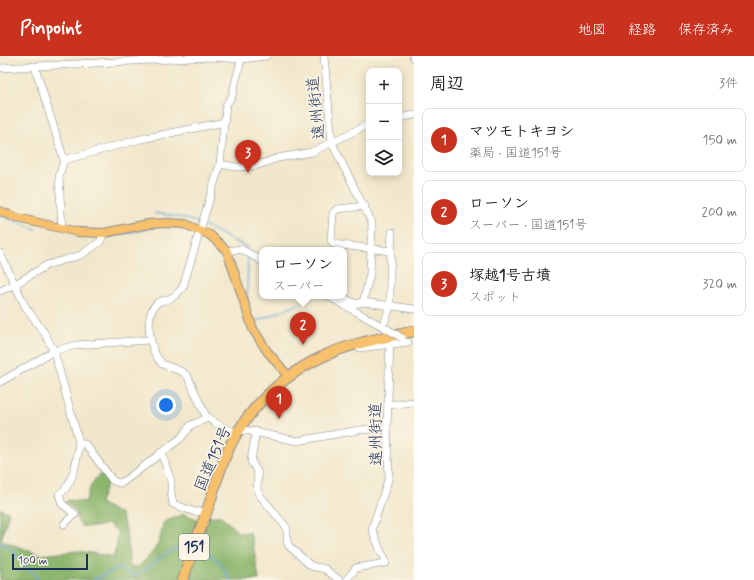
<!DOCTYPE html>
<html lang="ja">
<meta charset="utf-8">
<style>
:root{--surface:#fff;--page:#f2f2f2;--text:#202124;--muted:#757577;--line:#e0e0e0;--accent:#c8321e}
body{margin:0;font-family:Mynerve,"Klee One",sans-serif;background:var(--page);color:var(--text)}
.controls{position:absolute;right:12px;top:12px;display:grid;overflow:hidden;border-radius:8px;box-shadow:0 2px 10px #0003}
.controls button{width:36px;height:36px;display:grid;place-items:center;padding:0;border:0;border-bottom:1px solid var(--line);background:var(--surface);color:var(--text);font:20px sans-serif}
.scale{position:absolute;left:12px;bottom:10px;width:76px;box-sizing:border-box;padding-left:4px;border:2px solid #1b2f5e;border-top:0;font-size:11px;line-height:14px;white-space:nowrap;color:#1b2f5e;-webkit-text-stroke:3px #fcf5e5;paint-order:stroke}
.you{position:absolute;left:166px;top:349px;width:14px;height:14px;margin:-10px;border:3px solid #fff;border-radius:50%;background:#1a73e8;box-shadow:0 0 0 6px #1a73e833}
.badge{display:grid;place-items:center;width:26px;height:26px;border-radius:50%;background:var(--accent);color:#fff;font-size:13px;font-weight:700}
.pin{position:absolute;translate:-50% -33px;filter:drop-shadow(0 1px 2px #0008)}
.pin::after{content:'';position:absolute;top:21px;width:14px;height:12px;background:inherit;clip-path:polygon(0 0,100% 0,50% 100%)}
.popup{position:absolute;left:259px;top:191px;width:88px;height:52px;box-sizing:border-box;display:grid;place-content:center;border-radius:8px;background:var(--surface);filter:drop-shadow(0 1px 3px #0005);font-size:13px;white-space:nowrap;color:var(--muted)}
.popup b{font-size:15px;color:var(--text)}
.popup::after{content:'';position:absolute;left:50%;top:100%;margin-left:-8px;border:8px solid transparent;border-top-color:var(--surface)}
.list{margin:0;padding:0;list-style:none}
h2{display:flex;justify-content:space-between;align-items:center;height:52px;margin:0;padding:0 16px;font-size:17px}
h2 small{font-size:13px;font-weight:400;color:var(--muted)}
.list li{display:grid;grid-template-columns:26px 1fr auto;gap:12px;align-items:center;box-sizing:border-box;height:64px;margin:0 8px 8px;padding:0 8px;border:1px solid var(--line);border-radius:8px}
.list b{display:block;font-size:15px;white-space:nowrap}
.list p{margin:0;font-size:13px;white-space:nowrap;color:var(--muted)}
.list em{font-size:13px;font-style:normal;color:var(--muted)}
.icon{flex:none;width:22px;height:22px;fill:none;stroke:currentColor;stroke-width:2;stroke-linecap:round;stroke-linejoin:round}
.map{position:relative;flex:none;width:414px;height:524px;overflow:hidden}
header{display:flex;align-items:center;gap:24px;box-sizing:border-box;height:56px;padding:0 20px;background:var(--accent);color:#fff}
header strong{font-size:19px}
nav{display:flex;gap:22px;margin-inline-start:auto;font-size:14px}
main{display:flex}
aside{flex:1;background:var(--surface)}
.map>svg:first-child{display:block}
.forest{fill:#8bb56c;stroke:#537265}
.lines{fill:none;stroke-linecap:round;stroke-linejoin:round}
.stream{stroke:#66a2d7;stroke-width:1.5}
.minor-casing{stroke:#868b94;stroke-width:8}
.major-casing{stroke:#868b94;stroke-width:10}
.highway-casing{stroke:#868b94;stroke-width:12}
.minor{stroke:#fff;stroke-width:7}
.major{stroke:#f7c06c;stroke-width:8}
.highway{stroke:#f7c06c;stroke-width:10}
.minor-bridge-casing{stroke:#868b94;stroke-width:8;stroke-linecap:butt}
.minor-bridge{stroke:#fff;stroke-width:7}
.labels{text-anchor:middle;stroke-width:3.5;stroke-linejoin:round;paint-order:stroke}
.shield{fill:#fcf5e5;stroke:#5e6a86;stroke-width:1}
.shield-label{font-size:15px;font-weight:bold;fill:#1b2f5e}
.street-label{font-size:16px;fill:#1b2f5e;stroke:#fcf5e5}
</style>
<header>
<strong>Pinpoint</strong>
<nav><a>地図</a><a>経路</a><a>保存済み</a></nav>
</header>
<main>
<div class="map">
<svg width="414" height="524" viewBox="0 0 414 524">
<rect width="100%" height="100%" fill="#fcf5e5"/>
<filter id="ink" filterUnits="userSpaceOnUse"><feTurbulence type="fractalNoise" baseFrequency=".025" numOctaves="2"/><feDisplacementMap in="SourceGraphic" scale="8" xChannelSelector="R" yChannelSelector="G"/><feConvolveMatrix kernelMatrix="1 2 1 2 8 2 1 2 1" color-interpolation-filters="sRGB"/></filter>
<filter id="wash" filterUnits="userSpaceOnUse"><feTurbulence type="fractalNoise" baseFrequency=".012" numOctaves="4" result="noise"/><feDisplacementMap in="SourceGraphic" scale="16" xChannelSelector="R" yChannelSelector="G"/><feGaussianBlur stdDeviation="0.9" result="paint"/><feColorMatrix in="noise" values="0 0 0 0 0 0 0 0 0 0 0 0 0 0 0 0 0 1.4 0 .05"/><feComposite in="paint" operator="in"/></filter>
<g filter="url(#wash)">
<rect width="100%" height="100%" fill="#f1e7cb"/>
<path class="forest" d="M102 418 108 424 100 447 121 459 126 473 130 511H138C154 496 160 490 163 467 170 462 176 463 183 458L203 465 209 460H221L239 477 249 476 252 483 259 524H0V453L9 456 1 484 41 499 78 495 109 500 112 504 117 489 116 483 118 476 108 468 95 471 81 470 76 462 77 457 65 446 68 444 85 446C90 436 90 423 102 418Z"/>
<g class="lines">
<g class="stream">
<polyline points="155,157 179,161 199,167"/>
<polyline points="0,159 36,173"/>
<polyline points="205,170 248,192"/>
<polyline points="107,181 148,173"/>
<polyline points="247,244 248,202"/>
<polyline points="348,256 384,276"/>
<polyline points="254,266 302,247"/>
<polyline points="0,487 9,491 39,524"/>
<path d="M197 493C213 497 224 509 230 524"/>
<path d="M93 524 119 512 136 520C153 512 168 487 189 492"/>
</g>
</g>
</g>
<g filter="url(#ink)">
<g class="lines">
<defs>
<g id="minor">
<path d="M242 0 232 40 226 49 220 108 183 231C179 236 175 241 169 243 165 245 161 244 157 247 143 260 150 296 162 308L183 316 188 321 206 360 215 367 234 376 245 374 297 385 359 374 387 372"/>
<polyline points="324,0 332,87 372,167 370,218 363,246"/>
<polyline points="413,0 414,2"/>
<polyline points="35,11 64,104 59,121 62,173"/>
<polyline points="0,12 210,1 242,3 266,0"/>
<polyline points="399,62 414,59"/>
<polyline points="64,104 141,83 225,66"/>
<polyline points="220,108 236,111 255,110 278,102 312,96 369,68"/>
<polyline points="365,150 337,153 333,157 331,184 333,188 391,195"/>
<polyline points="227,195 241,193 262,205"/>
<polyline points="0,197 25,250 45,278 54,295 79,386 86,389 113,425 119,427 123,426 181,382 191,369 208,362"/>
<polyline points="0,235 14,229 47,209 81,199 100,186 104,177"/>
<polyline points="328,240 389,274"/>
<polyline points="341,240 354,247"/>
<polyline points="346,250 363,246 414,253"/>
<polyline points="385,265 390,251 390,215 392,176"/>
<polyline points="356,288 359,292 408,286"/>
<polyline points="0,326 54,295 76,289 149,284"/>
<polyline points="388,349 414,346"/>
<polyline points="256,375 251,405 258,417 257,432 258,437 287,472 287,486 289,490 311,510 325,513 339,524"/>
<polyline points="161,396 171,425 171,436 173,448 195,456 207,455"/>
<path d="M64 468 75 458 62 448 59 438C73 431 78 400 79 386"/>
<polyline points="346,524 356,512 386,507 386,504 381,496 372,473 389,421 387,372 390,287"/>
</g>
<polyline id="major" points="0,155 17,162 78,176 104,177 148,168 167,167 185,168 210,179 227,195 253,273 267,295 289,321"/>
<path id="highway" d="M183 524C191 498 201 472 210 446 216 426 222 405 232 386 252 348 287 316 326 299 354 286 385 282 414 275"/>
</defs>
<use href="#minor" class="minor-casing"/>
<use href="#major" class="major-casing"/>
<use href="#highway" class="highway-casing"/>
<use href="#minor" class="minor"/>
<use href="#major" class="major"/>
<use href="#highway" class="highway"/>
<defs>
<polyline id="minor-bridge" points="389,274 402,282"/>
</defs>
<use href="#minor-bridge" class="minor-bridge-casing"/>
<use href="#minor-bridge" class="minor-bridge"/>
</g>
</g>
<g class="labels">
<rect class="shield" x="179" y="478" width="30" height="26" rx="3"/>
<g class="shield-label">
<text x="194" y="496">151</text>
</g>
<g class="street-label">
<text transform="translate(315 52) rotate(-96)" y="6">遠州街道</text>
<text transform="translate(375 378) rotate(-91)" y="6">遠州街道</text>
<text transform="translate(212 402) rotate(-67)" y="6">国道151号</text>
</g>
</g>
</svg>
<div class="controls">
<button>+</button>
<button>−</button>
<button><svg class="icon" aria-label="layers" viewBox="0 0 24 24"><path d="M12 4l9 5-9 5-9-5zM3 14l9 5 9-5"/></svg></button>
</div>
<div class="scale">100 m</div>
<div class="you"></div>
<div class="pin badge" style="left:279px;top:363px">1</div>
<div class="pin badge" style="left:303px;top:289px">2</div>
<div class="popup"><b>ローソン</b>スーパー</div>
<div class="pin badge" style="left:248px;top:117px">3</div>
</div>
<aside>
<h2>周辺<small>3件</small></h2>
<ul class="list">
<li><span class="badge">1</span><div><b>マツモトキヨシ</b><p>薬局 · 国道151号</p></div><em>150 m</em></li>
<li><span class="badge">2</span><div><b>ローソン</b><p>スーパー · 国道151号</p></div><em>200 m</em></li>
<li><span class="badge">3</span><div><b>塚越1号古墳</b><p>スポット</p></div><em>320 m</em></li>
</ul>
</aside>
</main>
